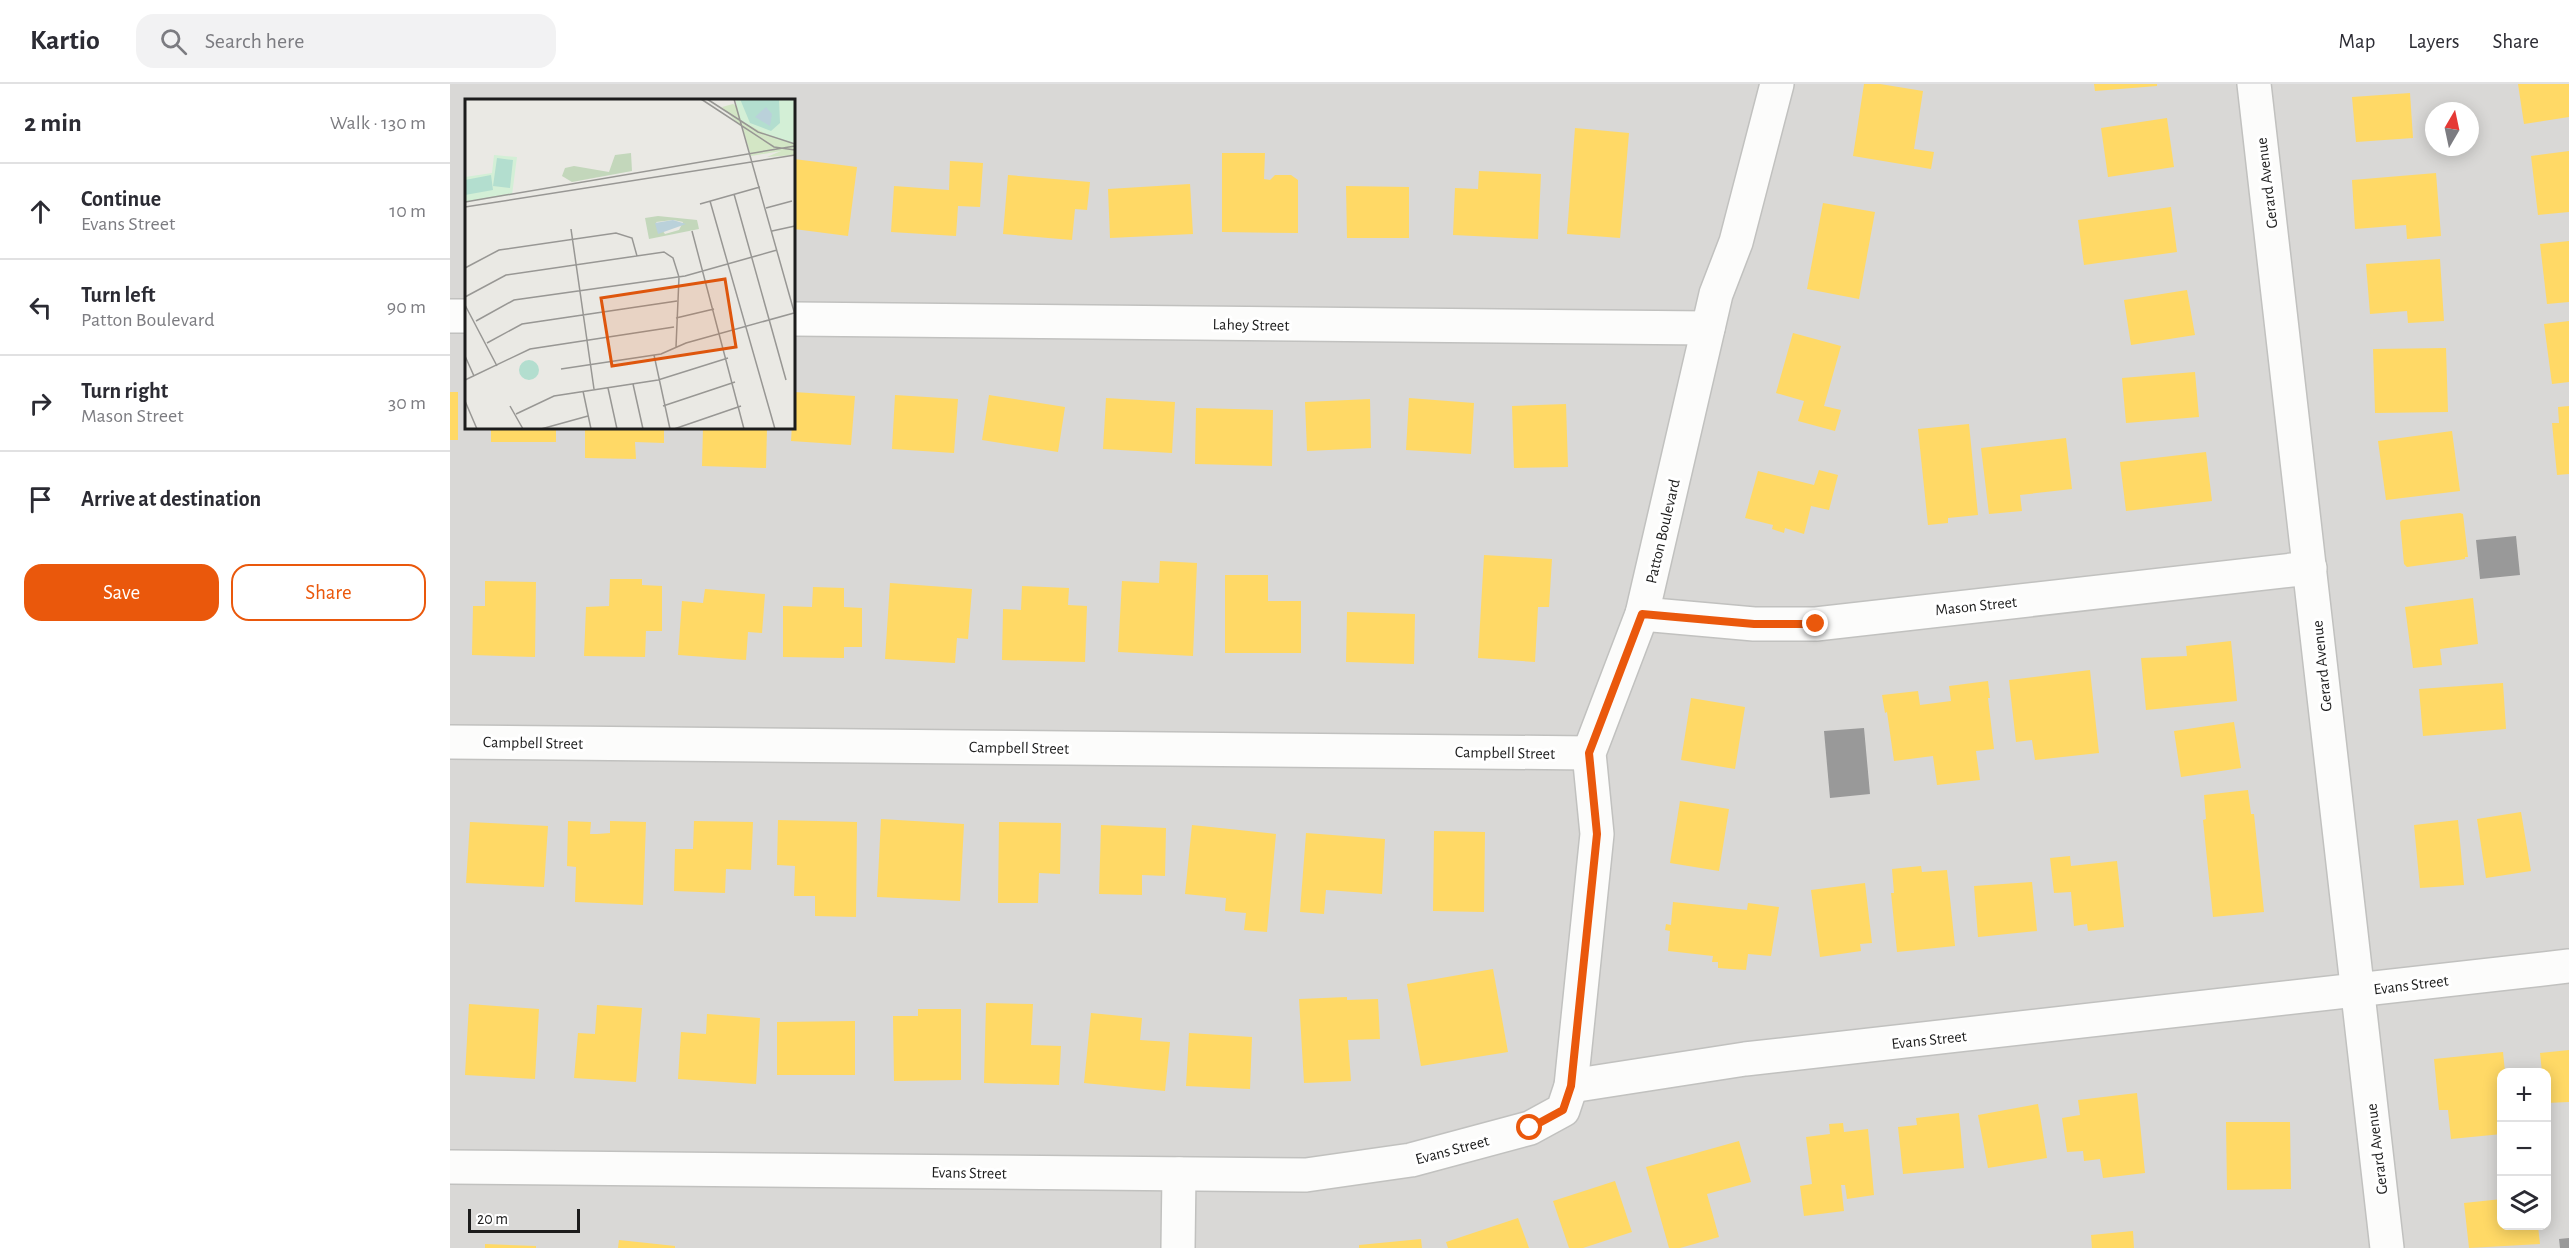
<!DOCTYPE html>
<meta charset="utf-8">
<style>
:root{--surface:#fff;--page:#f2f2f3;--text:#2b2b33;--muted:#7c7c81;--line:#e1e1e2;--accent:#ea580c}
body{margin:0;font-family:"Alegreya Sans",sans-serif;background:var(--page);color:var(--text)}
.controls{position:absolute;right:18px;bottom:18px;display:grid;overflow:hidden;border-radius:12px;box-shadow:0 3px 15px #0003}
.controls button{width:54px;height:54px;display:grid;place-items:center;padding:0;border:0;border-bottom:2px solid var(--line);background:var(--surface);color:var(--text);font:30px sans-serif}
.compass{position:absolute;left:1975px;top:18px;width:54px;height:54px;border-radius:50%;background:var(--surface);box-shadow:0 3px 15px #0003;rotate:9deg}
.scale{position:absolute;left:18px;bottom:15px;width:112px;box-sizing:border-box;padding-left:6px;border:3px solid #1c1c1c;border-top:0;font-size:16px;line-height:21px;white-space:nowrap;color:#1c1c1c;-webkit-text-stroke:4px #fff;paint-order:stroke}
.stop{position:absolute;width:18px;height:18px;margin:-14px;border:4px solid #ea580c;border-radius:50%;background:#fff}
.stop.end{background:#ea580c;border-color:#fff;box-shadow:0 2px 6px #0008}
.list{margin:0;padding:0;list-style:none}
h2{display:flex;justify-content:space-between;align-items:center;height:78px;margin:0;padding:0 24px;font-size:26px}
h2 small{font-size:20px;font-weight:400;color:var(--muted)}
.list li{display:grid;grid-template-columns:39px 1fr auto;gap:18px;align-items:center;box-sizing:border-box;height:96px;padding:0 24px;border-top:2px solid var(--line)}
.list b{display:block;font-size:22px;white-space:nowrap}
.list p{margin:0;font-size:20px;white-space:nowrap;color:var(--muted)}
.list em{font-size:20px;font-style:normal;color:var(--muted)}
.actions{display:flex;gap:12px;padding:18px 24px}
.actions a{flex:1;padding:14px 0;border:2px solid var(--accent);border-radius:18px;text-align:center;font-size:21px;color:var(--accent)}
.actions .main{background:var(--accent);color:#fff}
.icon{flex:none;width:33px;height:33px;fill:none;stroke:currentColor;stroke-width:2;stroke-linecap:round;stroke-linejoin:round}
.map{position:relative;flex:none;width:2119px;height:1164px;overflow:hidden}
header{display:flex;align-items:center;gap:36px;box-sizing:border-box;height:84px;padding:0 30px;background:var(--surface);border-bottom:2px solid var(--line)}
header strong{font-size:28px}
nav{display:flex;gap:33px;margin-inline-start:auto;font-size:21px}
.search{width:420px;height:54px;background:var(--page);display:flex;align-items:center;gap:15px;box-sizing:border-box;padding:0 21px;border-radius:18px;color:var(--muted);font-size:22px}
main{display:flex}
aside{flex:1;background:var(--surface)}
.map>svg:first-child{display:block}
.residential{fill:#d9d8d6;fill-rule:evenodd}
.homes{fill:#ffd966}
.industry{fill:#999}
.lines{fill:none;stroke-linecap:round;stroke-linejoin:round}
.street-casing{stroke:#c1c1bf;stroke-width:36}
.street{stroke:#fcfcfb;stroke-width:33}
.route{stroke:#ea580c;stroke-width:8}
.labels{text-anchor:middle;stroke-width:6;stroke-linejoin:round;paint-order:stroke}
.street-label{font-size:16px;fill:#1c1c1c;stroke:#fff}
.inset-road{fill:none;stroke:#989794;stroke-width:1.5}
.view{fill:#de560d;fill-opacity:0.15;stroke:#de560d;stroke-width:3}
.inset-edge{fill:none;stroke:#1c1c1c;stroke-width:3}
</style>
<header>
<strong>Kartio</strong>
<div class="search"><svg class="icon" aria-label="search" viewBox="0 0 24 24"><circle cx="10" cy="10" r="6"/><path d="M15 15l6 6"/></svg>Search here</div>
<nav><a>Map</a><a>Layers</a><a>Share</a></nav>
</header>
<main>
<aside>
<h2>2 min<small>Walk · 130 m</small></h2>
<ul class="list">
<li><svg class="icon" aria-label="ahead" viewBox="0 0 24 24"><path d="M12 20V5M6 11l6-6 6 6"/></svg><div><b>Continue</b><p>Evans Street</p></div><em>10 m</em></li>
<li><svg class="icon" aria-label="left" viewBox="0 0 24 24"><path d="M17 20v-9H6M10 6l-5 5 5 5"/></svg><div><b>Turn left</b><p>Patton Boulevard</p></div><em>90 m</em></li>
<li><svg class="icon" aria-label="right" viewBox="0 0 24 24"><path d="M7 20v-9h11M14 6l5 5-5 5"/></svg><div><b>Turn right</b><p>Mason Street</p></div><em>30 m</em></li>
<li><svg class="icon" aria-label="arrive" viewBox="0 0 24 24"><path d="M6 21V4h12l-3 4 3 4H6"/></svg><div><b>Arrive at destination</b></div></li>
</ul>
<div class="actions"><a class="main">Save</a><a>Share</a></div>
</aside>
<div class="map">
<svg width="2119" height="1164" viewBox="0 0 2119 1164">
<rect width="100%" height="100%" fill="#eae9e4"/>
<path class="residential" d="M0 0H2119V1164H0ZM16 16H344V344H16ZM1984 27H2020V63H1984ZM2052 988H2096V1142H2052Z"/>
<g class="homes">
<polygon points="1414,0 1430,0 1473,7 1464,65 1484,68 1481,85 1403,72"/>
<polygon points="1644,0 1707,0 1707,2 1645,7"/>
<polygon points="2068,0 2119,0 2119,33 2074,40"/>
<polygon points="1960,9 1963,54 1906,58 1902,13"/>
<polygon points="1717,34 1724,83 1658,93 1651,44"/>
<polygon points="1125,44 1179,49 1170,154 1117,150"/>
<polygon points="2119,67 2119,128 2088,131 2081,72"/>
<polygon points="772,69 815,69 814,95 820,96 825,91 841,91 848,96 848,149 772,148"/>
<polygon points="344,75 407,83 398,152 344,145"/>
<polygon points="500,77 533,79 530,123 508,122 506,152 441,148 444,102 499,106"/>
<polygon points="1029,87 1091,90 1088,155 1003,151 1005,104 1028,105"/>
<polygon points="1986,89 1991,152 1957,155 1956,141 1905,145 1902,96"/>
<polygon points="558,91 640,98 637,126 625,125 622,156 553,150"/>
<polygon points="740,100 743,150 660,154 658,105"/>
<polygon points="896,102 959,103 959,154 897,154"/>
<polygon points="1373,119 1425,128 1409,215 1357,205"/>
<polygon points="1721,123 1727,168 1634,181 1628,136"/>
<polygon points="2119,157 2119,218 2097,220 2090,160"/>
<polygon points="1990,175 1994,237 1958,239 1957,227 1920,230 1916,180"/>
<polygon points="1737,206 1745,251 1681,261 1674,216"/>
<polygon points="2119,237 2119,298 2102,300 2094,240"/>
<polygon points="1343,249 1391,262 1374,322 1391,326 1385,347 1348,337 1354,317 1326,309"/>
<polygon points="1996,264 1998,328 1925,329 1923,265"/>
<polygon points="1745,288 1749,333 1676,339 1672,294"/>
<rect x="0" y="308" width="8" height="48"/>
<polygon points="344,308 405,312 401,361 341,357"/>
<polygon points="445,311 508,315 504,369 442,365"/>
<polygon points="539,311 615,323 608,368 532,356"/>
<polygon points="656,314 725,318 722,369 653,365"/>
<polygon points="959,314 1024,319 1021,370 956,366"/>
<polygon points="920,315 921,364 857,367 855,318"/>
<polygon points="1116,320 1118,383 1064,384 1062,322"/>
<polygon points="2119,322 2119,390 2107,391 2102,339 2109,339 2108,323"/>
<polygon points="746,324 823,326 822,382 745,380"/>
<polygon points="1519,340 1528,431 1498,434 1498,439 1478,441 1468,345"/>
<rect x="41" y="344" width="65" height="14"/>
<polygon points="135,344 214,344 214,359 185,358 186,375 135,374"/>
<polygon points="253,344 317,344 316,384 252,382"/>
<polygon points="2002,347 2010,407 1936,416 1928,357"/>
<polygon points="1616,354 1622,405 1570,411 1572,427 1539,430 1531,364"/>
<polygon points="1756,368 1762,417 1676,427 1670,378"/>
<polygon points="1369,386 1388,391 1379,426 1361,422 1354,450 1335,444 1334,449 1322,445 1323,441 1295,434 1308,387 1364,401"/>
<polygon points="2010,429 2013,430 2018,473 2015,473 2015,475 1957,483 1954,480 1950,438 1952,436"/>
<polygon points="1034,471 1102,475 1099,523 1088,523 1085,578 1028,574"/>
<polygon points="710,477 747,479 743,572 668,568 672,497 709,499"/>
<polygon points="775,491 818,491 818,517 851,517 851,569 775,569"/>
<polygon points="160,495 192,495 192,501 212,502 212,547 196,547 195,573 134,572 136,523 159,522"/>
<polygon points="35,497 86,498 85,573 22,571 23,522 35,522"/>
<polygon points="440,499 522,505 518,555 507,554 505,579 435,575"/>
<polygon points="572,502 619,504 618,521 637,522 635,578 552,576 553,525 571,526"/>
<polygon points="363,503 394,504 394,523 412,524 412,563 394,563 394,574 333,573 333,522 362,523"/>
<polygon points="255,505 315,510 312,549 298,548 296,576 228,571 232,517 253,519"/>
<polygon points="2023,514 2028,560 1990,565 1992,581 1963,584 1955,523"/>
<polygon points="897,528 965,530 964,580 896,578"/>
<polygon points="1781,557 1787,617 1696,626 1691,574 1737,572 1736,562"/>
<polygon points="1640,586 1649,669 1585,676 1582,656 1566,658 1559,596"/>
<polygon points="1538,597 1540,614 1538,614 1544,665 1526,667 1530,696 1487,701 1483,672 1444,677 1437,628 1435,629 1432,611 1468,607 1470,621 1501,617 1499,602"/>
<polygon points="2053,599 2056,645 1973,652 1969,605"/>
<polygon points="1241,614 1295,623 1285,685 1231,676"/>
<polygon points="1784,638 1791,684 1731,693 1724,647"/>
<polygon points="1798,706 1801,730 1804,730 1814,828 1763,833 1753,736 1756,735 1754,711"/>
<polygon points="1230,717 1279,725 1269,787 1220,779"/>
<polygon points="2071,728 2081,787 2036,794 2027,735"/>
<polygon points="431,735 514,740 510,817 427,813"/>
<polygon points="328,736 407,738 406,833 365,832 365,812 344,812 345,782 327,781"/>
<polygon points="2008,736 2014,801 1970,804 1964,741"/>
<polygon points="118,737 141,738 140,750 147,750 160,749 160,737 196,738 193,821 125,818 126,783 117,782"/>
<polygon points="244,737 303,738 301,786 276,785 275,809 224,807 225,765 243,765"/>
<polygon points="20,738 98,742 94,803 16,799"/>
<polygon points="549,738 611,739 610,790 589,789 588,819 548,819"/>
<polygon points="651,741 716,744 715,792 692,791 692,811 649,810"/>
<polygon points="742,741 826,750 817,848 794,846 796,829 775,827 776,814 735,810"/>
<polygon points="984,747 1035,748 1034,828 983,827"/>
<polygon points="856,749 935,755 932,810 876,806 874,830 850,828"/>
<polygon points="1620,772 1621,782 1667,777 1674,843 1638,847 1637,840 1624,842 1621,808 1604,809 1600,774"/>
<polygon points="1471,782 1472,788 1497,786 1505,862 1447,868 1441,809 1444,809 1442,785"/>
<polygon points="1582,798 1587,847 1528,853 1524,802"/>
<polygon points="1415,799 1422,859 1410,860 1411,867 1370,873 1361,806"/>
<polygon points="1223,818 1297,826 1298,819 1329,823 1321,872 1298,870 1296,886 1268,884 1268,878 1262,878 1263,872 1218,867 1220,847 1215,846 1216,840 1221,841"/>
<polygon points="1043,885 1058,968 971,982 957,900"/>
<polygon points="897,913 897,916 928,915 930,955 898,956 901,997 854,999 849,915"/>
<polygon points="536,919 583,920 581,961 611,962 609,1001 534,999"/>
<polygon points="19,920 89,925 85,995 15,991"/>
<polygon points="147,921 192,924 186,998 124,994 128,949 145,950"/>
<polygon points="468,925 511,925 511,996 444,997 443,932 468,932"/>
<polygon points="641,929 692,934 690,956 720,958 715,1007 634,999"/>
<polygon points="257,930 310,934 306,1000 228,995 231,948 256,950"/>
<polygon points="405,937 405,991 327,991 327,938"/>
<polygon points="739,949 802,953 800,1005 736,1002"/>
<polygon points="2119,966 2119,1018 2096,1019 2096,988 2092,988 2090,969"/>
<polygon points="2053,968 2055,988 2052,988 2052,1050 2001,1055 1998,1026 1989,1026 1984,975"/>
<polygon points="1687,1009 1695,1089 1653,1094 1650,1075 1634,1077 1633,1067 1617,1068 1612,1034 1630,1031 1628,1016"/>
<polygon points="1588,1020 1597,1074 1538,1084 1528,1031"/>
<polygon points="1509,1029 1514,1084 1453,1090 1448,1043 1467,1041 1466,1034"/>
<polygon points="1776,1038 1840,1038 1841,1105 1777,1106"/>
<polygon points="1393,1039 1394,1048 1418,1045 1424,1111 1397,1115 1395,1101 1391,1101 1394,1127 1354,1132 1350,1102 1362,1100 1356,1053 1380,1050 1379,1040"/>
<polygon points="1289,1057 1301,1098 1257,1110 1269,1153 1230,1164 1219,1164 1196,1083"/>
<polygon points="1165,1097 1182,1148 1133,1164 1119,1164 1103,1117"/>
<polygon points="2052,1115 2052,1142 2088,1142 2090,1160 2019,1164 2014,1119"/>
<polygon points="1068,1134 1079,1164 998,1164 996,1158"/>
<polygon points="1683,1147 1684,1164 1642,1164 1641,1151"/>
<polygon points="971,1155 972,1164 909,1164 909,1161"/>
<polygon points="169,1156 225,1162 225,1164 168,1164"/>
<polygon points="35,1160 86,1162 86,1164 35,1164"/>
</g>
<g class="industry">
<polygon points="2066,452 2070,491 2030,495 2026,456"/>
<polygon points="1414,644 1420,710 1380,714 1374,647"/>
<polygon points="2119,1154 2119,1164 2110,1164 2109,1155"/>
</g>
<g class="lines">
<defs>
<g id="street">
<polyline points="1804,0 1937,1164"/>
<polyline points="0,232 16,232"/>
<polyline points="344,235 1258,244"/>
<polyline points="1192,530 1304,540 1366,540 1860,484"/>
<polyline points="0,658 1139,669"/>
<polyline points="1121,1002 1295,975 2119,882"/>
<polyline points="0,1083 856,1091 961,1076 1080,1044 1113,1026 1121,1002 1147,750 1139,669 1192,530 1266,210 1286,158 1327,0"/>
<polyline points="728,1164 729,1090"/>
</g>
</defs>
<use href="#street" class="street-casing"/>
<use href="#street" class="street"/>
</g>
<g class="lines">
<polyline class="route" points="1080,1044 1113,1026 1121,1002 1147,750 1139,669 1192,530 1304,540 1366,540"/>
</g>
<g class="labels">
<g class="street-label">
<text transform="translate(1816 99) rotate(-97)" y="6">Gerard Avenue</text>
<text transform="translate(801 240) rotate(1)" y="6">Lahey Street</text>
<text transform="translate(1212 447) rotate(-77)" y="6">Patton Boulevard</text>
<text transform="translate(1526 521) rotate(-6)" y="6">Mason Street</text>
<text transform="translate(1871 582) rotate(-96)" y="6">Gerard Avenue</text>
<text transform="translate(83 658) rotate(1)" y="6">Campbell Street</text>
<text transform="translate(569 663) rotate(1)" y="6">Campbell Street</text>
<text transform="translate(1055 668) rotate(1)" y="6">Campbell Street</text>
<text transform="translate(1961 900) rotate(-7)" y="6">Evans Street</text>
<text transform="translate(1479 955) rotate(-6)" y="6">Evans Street</text>
<text transform="translate(1002 1065) rotate(-15)" y="6">Evans Street</text>
<text transform="translate(1926 1065) rotate(-97)" y="6">Gerard Avenue</text>
<text transform="translate(519 1088) rotate(1)" y="6">Evans Street</text>
</g>
</g>
<g transform="translate(15 15)">
<rect width="330" height="330" fill="#eae9e4"/>
<path d="M268 5 330 45V56L302 58 316 52 286 57 278 30 257 8Z" fill="#d3e6c5"/>
<path d="M166 54 167 72 107 83 97 77 100 69 109 67 144 73 150 56ZM193 117 232 121 234 130 184 140 180 119ZM208 121 218 123 214 131 200 135 191 123Z" fill="#c3d7bb" fill-rule="evenodd"/>
<path d="M270 0H330V45L311 40 276 22ZM29 56 52 58 47 96 0 103V78L27 74Z" fill="#d3efd6"/>
<path d="M275 0H314L315 24 306 32 285 24ZM32 59 48 61 45 89 28 87ZM26 76 28 91 0 96V81ZM54 271a10 10 0 1 1 20 0a10 10 0 1 1-20 0Z" fill="#b3decf"/>
<path d="M301 8 307 15 305 27 290 18ZM208 121 221 125 193 135 190 124Z" fill="#bad1da"/>
<path class="inset-road" d="M236 0 309 48 330 51M242 0 293 33 330 45M269 0 330 216M269 95 321 281M245 102 310 330M0 103 330 47M235 105 295 88M0 108 330 56M301 109 327 102M106 130 129 290M227 132 279 330M307 132 330 127M0 169 34 151 151 134 167 139 172 157M0 198 41 176 199 153 208 159 214 178 211 248M0 206 32 267M211 219 249 210M11 222 49 201 220 177 312 151M22 244 57 225 212 202M189 256 205 330M0 257 9 277M96 270 196 255 221 244 329 214M0 281 65 250 209 228M168 285 178 330M143 289 152 330M118 292 126 330M0 302 12 330M45 307 58 330M198 307 270 283M51 315 89 297 193 281 263 259M76 330 123 317M209 330 276 307"/>
<path class="view" d="M260 180 271 248 147 267 136 199Z"/>
<rect width="330" height="330" class="inset-edge"/>
</g>
</svg>
<div class="controls">
<button>+</button>
<button>−</button>
<button><svg class="icon" aria-label="layers" viewBox="0 0 24 24"><path d="M12 4l9 5-9 5-9-5zM3 14l9 5 9-5"/></svg></button>
</div>
<svg class="compass" viewBox="-18 -18 36 36"><path d="M0-13l5 13h-10z" fill="#e53935"/><path d="M0 13l5-13h-10z" fill="#7c7c81"/></svg>
<div class="scale">20 m</div>
<div class="stop" style="left:1080px;top:1044px"></div>
<div class="stop end" style="left:1366px;top:540px"></div>
</div>
</main>
